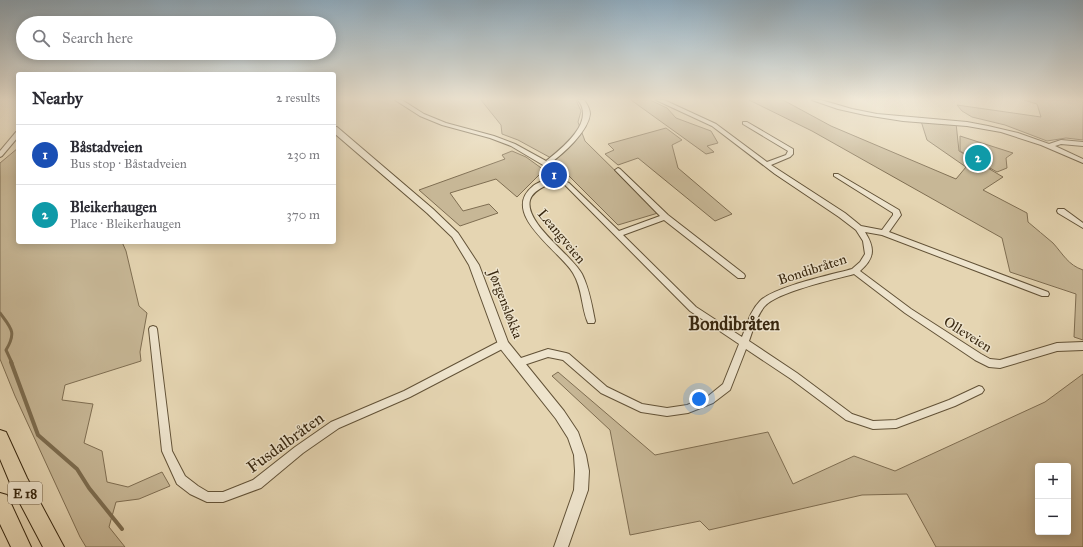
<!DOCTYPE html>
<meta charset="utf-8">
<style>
:root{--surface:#fff;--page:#f7f7f7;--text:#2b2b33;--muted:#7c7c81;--line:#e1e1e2;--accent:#0b8043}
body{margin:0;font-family:"IM FELL Great Primer",serif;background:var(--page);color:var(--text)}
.controls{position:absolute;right:12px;bottom:12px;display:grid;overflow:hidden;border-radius:4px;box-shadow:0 2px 10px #0003}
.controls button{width:36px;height:36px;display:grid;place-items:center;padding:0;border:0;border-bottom:1px solid var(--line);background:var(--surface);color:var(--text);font:20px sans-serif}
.you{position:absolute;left:699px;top:399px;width:14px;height:14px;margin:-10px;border:3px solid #fff;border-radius:50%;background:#1a73e8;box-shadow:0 0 0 6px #1a73e833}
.badge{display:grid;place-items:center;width:26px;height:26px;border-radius:50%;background:var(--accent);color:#fff;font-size:13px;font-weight:700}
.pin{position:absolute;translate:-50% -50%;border:2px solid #fff;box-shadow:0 1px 4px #0006}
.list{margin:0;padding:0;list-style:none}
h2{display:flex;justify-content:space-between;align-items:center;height:52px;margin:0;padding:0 16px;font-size:17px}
h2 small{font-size:13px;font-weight:400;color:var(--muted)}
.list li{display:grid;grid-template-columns:26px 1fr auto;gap:12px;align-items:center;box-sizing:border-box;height:60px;padding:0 16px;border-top:1px solid var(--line)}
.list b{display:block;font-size:15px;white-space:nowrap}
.list p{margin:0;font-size:13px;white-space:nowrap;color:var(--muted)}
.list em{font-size:13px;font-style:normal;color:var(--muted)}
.icon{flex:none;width:22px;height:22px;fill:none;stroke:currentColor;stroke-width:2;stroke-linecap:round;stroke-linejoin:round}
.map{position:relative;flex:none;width:1083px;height:547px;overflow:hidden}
.search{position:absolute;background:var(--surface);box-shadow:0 2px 10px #0003;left:16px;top:16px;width:320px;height:44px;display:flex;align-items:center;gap:10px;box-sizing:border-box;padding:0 14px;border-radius:22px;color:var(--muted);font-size:15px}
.panel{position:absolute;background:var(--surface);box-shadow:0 2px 10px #0003;left:16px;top:72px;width:320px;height:172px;border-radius:4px}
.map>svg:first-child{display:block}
.green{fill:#c7b796;stroke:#7f6e52;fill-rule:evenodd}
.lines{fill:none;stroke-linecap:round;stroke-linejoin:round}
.stream-far1{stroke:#7c6c4f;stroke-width:3}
.stream{stroke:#7c6c4f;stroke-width:4}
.minor-casing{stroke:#625237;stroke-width:2}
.tertiary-casing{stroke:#625237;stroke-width:2}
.motorway-casing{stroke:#37260e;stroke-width:2}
.minor{fill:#eee4cd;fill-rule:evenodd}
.tertiary{fill:#eee4cd;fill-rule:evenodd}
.motorway{fill:#e5d5b2;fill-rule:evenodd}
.labels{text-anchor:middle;stroke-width:3;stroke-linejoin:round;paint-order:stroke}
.shield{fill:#eee4cd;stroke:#6e5f47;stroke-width:1}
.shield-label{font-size:13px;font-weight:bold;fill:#37260e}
.street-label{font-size:14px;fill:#37260e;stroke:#eee4cd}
.near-street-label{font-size:17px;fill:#37260e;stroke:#eee4cd}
.district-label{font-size:18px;font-weight:bold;fill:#37260e;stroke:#eee4cd}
</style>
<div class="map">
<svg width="1083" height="547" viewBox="0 0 1083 547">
<rect width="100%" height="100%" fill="#e5d5b2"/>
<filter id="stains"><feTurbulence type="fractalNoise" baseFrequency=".005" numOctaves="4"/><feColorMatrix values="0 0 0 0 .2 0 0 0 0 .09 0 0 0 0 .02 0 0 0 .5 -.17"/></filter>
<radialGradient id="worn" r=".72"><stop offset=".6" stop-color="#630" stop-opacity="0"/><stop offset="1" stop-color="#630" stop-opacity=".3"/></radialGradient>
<g class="green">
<polygon points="481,100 576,100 581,111 578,122 585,141 658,213 618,225 551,158 518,140 502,134 501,125"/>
<polygon points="631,100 650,100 667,108 676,118 711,131 718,143 707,146 714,152 706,154"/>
<path d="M749 100H783L831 126 956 179 966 167 927 140 921 121 956 123 959 151 1003 177 983 190 1027 213 1028 222C1036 229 1045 236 1053 243 1063 254 1068 265 1083 270V340L1074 337 1076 294 1010 272 1002 238 812 131Z"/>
<polygon points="1024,100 1083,100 1083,140 1066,138 1047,141 1005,125 972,117 962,111 957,105 1041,117 1037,104"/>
<polygon points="666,128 682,140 672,145 678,168 732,214 715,221 638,158 618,165 605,154 614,150 608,144"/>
<polygon points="960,136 1013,153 1006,158 1007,168 997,172 960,151"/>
<polygon points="18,148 18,242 122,242 126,251 139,306 147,313 140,352 141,361 65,385 62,400 93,404 84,443 102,451 107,482 128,487 162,472 170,486 139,499 116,502 109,527 125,547 86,547 80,537 15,396 0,359 0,163"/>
<polygon points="512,151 526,157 544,170 517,197 496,179 450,193 463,211 489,204 498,213 460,226 419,190 505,159 502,155"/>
<path d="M558 372 655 455 768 432 793 484 854 456 895 471 1045 402 1083 374V547H936L907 494 862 495 709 530 700 521 630 535 610 430 552 376ZM1038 466H1068V532H1038Z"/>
</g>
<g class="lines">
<path class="stream-far1" d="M0 313C11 328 17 332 6 350L12 363"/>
<polyline class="stream" points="11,362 38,435 77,469 89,488 122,529"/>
<defs>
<g id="minor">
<path d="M395 100H402L424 114 446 123 494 136 515 144 546 161C561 149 596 122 578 100H584C587 104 590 109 590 114 588 132 563 154 549 164L555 177 562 179 569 183 619 231 660 216 615 170 618 168 620 169 668 215 744 274 745 276 744 278H738L664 220 623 235 696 307 742 337C747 325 750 311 760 301 774 287 830 275 852 269L860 262 865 254 863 241 856 230 839 217 775 174 712 126 656 100H664L716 124 767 162 786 155 788 151 743 124V122H747L793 149V154L790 157 771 165 845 213 861 226 882 230 893 215V213L834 176V174H838L899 210 901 215 889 232 1048 292 1049 294 1048 296H1042L882 235 865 232C875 248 875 258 860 271L911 309 981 354 990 359 1000 360 1057 343 1083 342V350L1057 351 1000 368 989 367 975 360 905 313 854 274C833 280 776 292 764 307 756 317 753 330 749 341L797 373 852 414 873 421 896 420 949 400 979 386 982 387 984 390 982 393 955 406 896 428 873 429 846 420 791 379 746 349 730 390 713 403 688 413 667 416 641 412 601 393 563 360 548 357 518 367 515 366 513 363 515 360 548 349 566 353 569 354 607 387 642 404 667 408 687 405 707 397 723 384 739 344 690 311 565 185C555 180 554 181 545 186 539 189 532 193 530 200 524 223 571 254 582 274 589 288 592 305 595 321L594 323H588C581 308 583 289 573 273 561 252 500 214 532 187 536 183 543 181 548 178L543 165 511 146 490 138 442 125 420 116Z"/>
<polygon points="812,100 821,100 852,109 877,114 967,122 988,126 1018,133 1049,144 1061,140 1083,142 1083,146 1061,144 1055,146 1083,159 1083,163 1041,145 1001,132 967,126 903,121 865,115 838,109"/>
<polygon points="18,131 18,137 2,156 0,157 0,151 16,132"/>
<polygon points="1058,209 1064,209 1083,223 1083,228 1058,213 1057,211"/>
<polygon points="153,326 156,327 157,329 172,451 185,476 198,486 208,492 223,492 253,480 295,447 331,422 404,391 500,341 503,340 506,341 507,344 506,347 410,397 339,428 303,453 261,488 223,502 207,502 190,494 177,484 162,451 149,329 150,327"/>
</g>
<polygon id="tertiary" points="334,127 337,127 433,209 458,233 479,265 508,342 564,411 578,432 586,455 589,471 588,490 568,547 554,547 574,490 575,471 574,455 568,438 556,419 499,347 469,265 452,237 427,213 334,133"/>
<g id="motorway">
<polygon points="0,430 6,432 27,478 64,547 43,547 13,490 0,459"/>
<polygon points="0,493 7,495 31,547 11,547 0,524"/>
</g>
</defs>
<use href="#minor" class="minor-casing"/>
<use href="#tertiary" class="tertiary-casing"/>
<use href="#motorway" class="motorway-casing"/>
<use href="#minor" class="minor"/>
<use href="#tertiary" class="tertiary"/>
<use href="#motorway" class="motorway"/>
</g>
<linearGradient id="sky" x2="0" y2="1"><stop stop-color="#8faabc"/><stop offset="0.56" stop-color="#f3ecdc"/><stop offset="1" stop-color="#f3ecdc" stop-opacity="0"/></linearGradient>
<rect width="1083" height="177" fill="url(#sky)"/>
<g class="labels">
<rect class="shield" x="8" y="482" width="34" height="22" rx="3"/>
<g class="shield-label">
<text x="25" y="498">E 18</text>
</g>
<g class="street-label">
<text transform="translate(562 236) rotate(50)" y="5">Leangveien</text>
<text transform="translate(812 269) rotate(-18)" y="5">Bondibråten</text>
<text transform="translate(506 304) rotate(69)" y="5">Jørgensløkka</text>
<text transform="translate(968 334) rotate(32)" y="5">Olleveien</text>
</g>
<g class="near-street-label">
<text transform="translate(285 442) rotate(-36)" y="6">Fusdalbråten</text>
</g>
<g class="district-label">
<text x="734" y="330">Bondibråten</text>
</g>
</g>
<rect width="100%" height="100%" filter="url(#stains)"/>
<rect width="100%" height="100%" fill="url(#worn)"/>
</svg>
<div class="controls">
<button>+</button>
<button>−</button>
</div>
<div class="you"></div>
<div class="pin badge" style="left:554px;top:175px;background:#1a4fb4">1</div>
<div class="pin badge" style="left:978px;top:158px;background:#0f9aa8">2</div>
<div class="search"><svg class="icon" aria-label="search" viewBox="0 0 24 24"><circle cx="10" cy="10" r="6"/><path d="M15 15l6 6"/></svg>Search here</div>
<section class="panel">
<h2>Nearby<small>2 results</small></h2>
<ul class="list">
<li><span class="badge" style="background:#1a4fb4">1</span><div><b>Båstadveien</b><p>Bus stop · Båstadveien</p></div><em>230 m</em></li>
<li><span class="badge" style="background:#0f9aa8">2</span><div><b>Bleikerhaugen</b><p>Place · Bleikerhaugen</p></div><em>370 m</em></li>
</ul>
</section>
</div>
